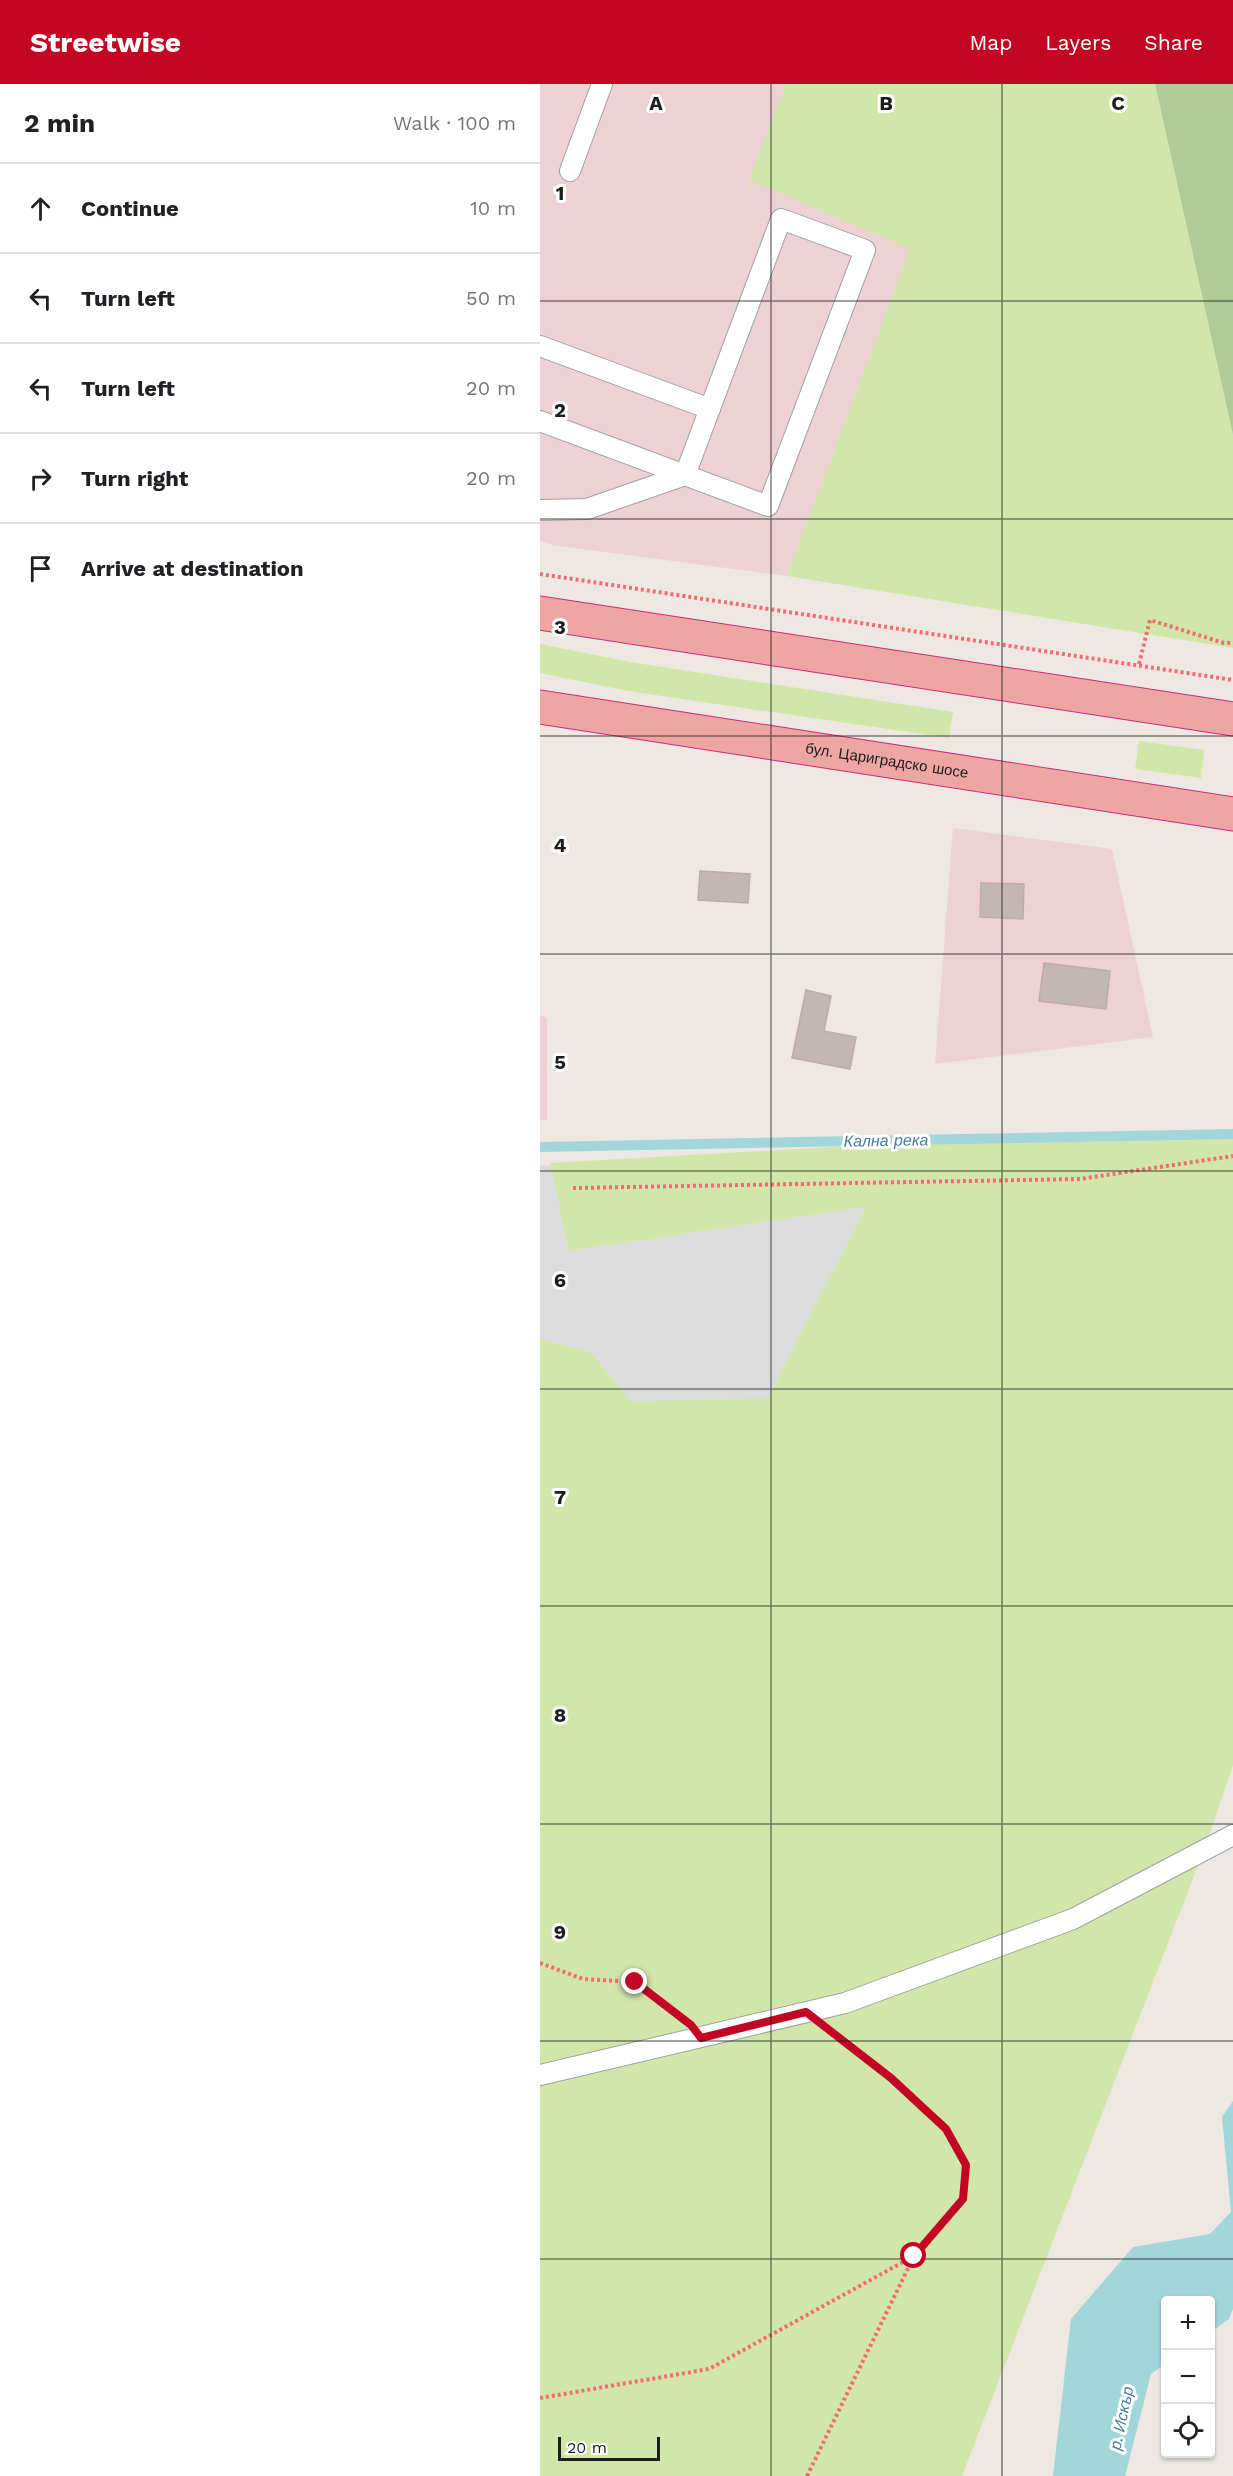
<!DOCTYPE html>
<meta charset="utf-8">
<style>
:root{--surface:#fff;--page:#f6f6f6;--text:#202124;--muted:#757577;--line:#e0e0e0;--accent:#c30623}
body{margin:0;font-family:"Work Sans",sans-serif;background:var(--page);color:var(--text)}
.controls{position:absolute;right:18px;bottom:18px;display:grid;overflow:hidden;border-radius:6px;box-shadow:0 2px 4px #0004}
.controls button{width:54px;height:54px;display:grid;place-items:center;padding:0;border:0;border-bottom:2px solid var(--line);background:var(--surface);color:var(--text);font:30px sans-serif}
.scale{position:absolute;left:18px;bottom:15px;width:102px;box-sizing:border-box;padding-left:6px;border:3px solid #1c1c1c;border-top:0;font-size:16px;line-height:21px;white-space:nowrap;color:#1c1c1c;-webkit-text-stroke:4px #fff;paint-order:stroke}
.stop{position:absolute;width:18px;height:18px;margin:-14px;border:4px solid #c30623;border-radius:50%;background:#fff}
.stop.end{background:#c30623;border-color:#fff;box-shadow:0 2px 6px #0008}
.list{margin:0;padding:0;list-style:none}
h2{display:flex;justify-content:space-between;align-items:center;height:78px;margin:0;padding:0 24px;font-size:26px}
h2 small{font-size:20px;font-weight:400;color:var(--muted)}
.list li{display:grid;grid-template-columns:39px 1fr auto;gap:18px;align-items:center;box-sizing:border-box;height:90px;padding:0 24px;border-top:2px solid var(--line)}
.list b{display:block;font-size:22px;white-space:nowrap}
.list em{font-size:20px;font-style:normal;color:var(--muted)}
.icon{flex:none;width:33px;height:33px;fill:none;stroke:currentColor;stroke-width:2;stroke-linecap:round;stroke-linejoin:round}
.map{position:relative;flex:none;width:693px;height:2392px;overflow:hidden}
header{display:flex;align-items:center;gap:36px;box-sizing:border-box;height:84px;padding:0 30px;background:var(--accent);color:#fff}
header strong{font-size:28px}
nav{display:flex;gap:33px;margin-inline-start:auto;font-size:21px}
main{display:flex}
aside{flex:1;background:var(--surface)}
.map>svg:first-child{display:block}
.commercial{fill:#eed1d5}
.grass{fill:#d1e7a9}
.forest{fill:#afcc98}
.parking{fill:#dcdcdc}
.water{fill:#a3d6da}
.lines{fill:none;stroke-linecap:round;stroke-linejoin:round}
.stream{stroke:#a3d6da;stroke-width:10}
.building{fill:#c2b7b2;stroke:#bfaca5;stroke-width:1.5}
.service-casing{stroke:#a0a0a0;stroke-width:22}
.trunk-casing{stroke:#d2287d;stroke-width:35}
.path{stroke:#f66b73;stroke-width:4;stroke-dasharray:3 3;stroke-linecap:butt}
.service{stroke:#fff;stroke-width:20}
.trunk{stroke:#eea6a2;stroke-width:33}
.route{stroke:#c30623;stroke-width:8}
.grid{fill:none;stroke:#1c1c1c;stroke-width:1.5;stroke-opacity:0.55}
.labels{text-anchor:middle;stroke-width:6;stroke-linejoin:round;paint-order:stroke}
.street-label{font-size:15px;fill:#1c1c1c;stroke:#fff}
.water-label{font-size:16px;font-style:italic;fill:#467d9a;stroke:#fff}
.grid-label{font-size:20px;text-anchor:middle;font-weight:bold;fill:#1c1c1c;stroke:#fff;stroke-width:6;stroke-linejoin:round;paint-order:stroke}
</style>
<header>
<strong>Streetwise</strong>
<nav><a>Map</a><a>Layers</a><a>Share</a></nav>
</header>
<main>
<aside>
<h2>2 min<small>Walk · 100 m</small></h2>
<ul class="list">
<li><svg class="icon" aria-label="ahead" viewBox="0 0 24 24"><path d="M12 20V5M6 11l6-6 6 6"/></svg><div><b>Continue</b></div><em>10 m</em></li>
<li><svg class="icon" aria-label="left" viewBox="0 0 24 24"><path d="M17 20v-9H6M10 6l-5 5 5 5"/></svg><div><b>Turn left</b></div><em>50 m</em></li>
<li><svg class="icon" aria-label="left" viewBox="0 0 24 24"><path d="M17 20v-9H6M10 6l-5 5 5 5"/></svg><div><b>Turn left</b></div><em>20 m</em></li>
<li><svg class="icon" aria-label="right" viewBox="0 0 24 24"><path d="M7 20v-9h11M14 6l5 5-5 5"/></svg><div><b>Turn right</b></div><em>20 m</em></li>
<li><svg class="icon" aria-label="arrive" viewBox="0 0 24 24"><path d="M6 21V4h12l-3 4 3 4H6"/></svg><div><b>Arrive at destination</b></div></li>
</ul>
</aside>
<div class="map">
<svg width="693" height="2392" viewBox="0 0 693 2392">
<rect width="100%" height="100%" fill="#ede8e2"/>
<g class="commercial">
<polygon points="0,0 246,0 209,96 370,165 247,492 12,461 0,457"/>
<polygon points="413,744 572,765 613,953 395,980"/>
<polygon points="0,931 7,934 7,1036 0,1036"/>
</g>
<g class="grass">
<polygon points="246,0 615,0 693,351 693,564 247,492 370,165 209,96"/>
<polygon points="0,560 90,578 413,628 409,654 88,607 0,589"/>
<polygon points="599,657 664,666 661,694 595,685"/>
<polygon points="693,1050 693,1681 664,1766 422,2392 0,2392 0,1254 52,1269 91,1318 326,1123 28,1167 10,1079 449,1054"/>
</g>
<polygon class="forest" points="615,0 693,0 693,351"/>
<polygon class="parking" points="0,1081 11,1081 28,1167 326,1123 228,1314 91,1318 52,1269 0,1254"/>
<polygon class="water" points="693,2017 693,2225 689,2235 671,2248 670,2216 626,2216 625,2280 611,2290 585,2392 513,2392 531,2235 593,2163 670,2150 691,2128 682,2033"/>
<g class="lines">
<polyline class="stream" points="0,1063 693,1050"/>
</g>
<g class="building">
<polygon points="160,787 210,790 208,819 158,816"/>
<polygon points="441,799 484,800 483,835 440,833"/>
<polygon points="504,879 570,887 566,925 499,917"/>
<polygon points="266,906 291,912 284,947 316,953 310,985 252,974"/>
</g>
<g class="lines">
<defs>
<g id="service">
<polyline points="30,87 62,0"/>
<polyline points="0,262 170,325"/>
<polyline points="0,337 228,422 325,166 241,135 145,391 47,425 0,426"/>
<polyline points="0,1991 305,1919 533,1835 693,1751"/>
</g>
<g id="trunk">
<polyline points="0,529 693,635"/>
<path id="s1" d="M0 623 693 730"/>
</g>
</defs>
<use href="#service" class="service-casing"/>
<use href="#trunk" class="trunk-casing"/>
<g class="path">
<polyline points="0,490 693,596"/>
<polyline points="599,580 610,536 684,559 693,559"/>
<polyline points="33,1104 540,1095 693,1072"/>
<polyline points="0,1879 43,1895 95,1898 138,1931"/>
<polyline points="0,2314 169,2285 374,2172"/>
<polyline points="267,2392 374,2172 423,2115 426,2081 406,2045 351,1994 293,1949"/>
</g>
<use href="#service" class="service"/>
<use href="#trunk" class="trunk"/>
</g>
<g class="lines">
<polyline class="route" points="95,1898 151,1941 161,1954 266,1928 351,1994 406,2045 426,2081 423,2115 374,2172"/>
</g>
<path class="grid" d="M231 0V2392M462 0V2392M0 217H693M0 435H693M0 652H693M0 870H693M0 1087H693M0 1305H693M0 1522H693M0 1740H693M0 1957H693M0 2175H693"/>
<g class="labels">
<g class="street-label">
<text dy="5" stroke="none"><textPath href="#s1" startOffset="351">бул. Цариградско шосе</textPath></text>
</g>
<g class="water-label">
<text transform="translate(346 1056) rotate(-1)" y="6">Кална река</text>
<text transform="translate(581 2334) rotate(-78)" y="6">р. Искър</text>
</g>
</g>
<g class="grid-label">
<text x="116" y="26">A</text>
<text x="346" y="26">B</text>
<text x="578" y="26">C</text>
<text x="20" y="116">1</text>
<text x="20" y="333">2</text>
<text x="20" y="550">3</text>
<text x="20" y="768">4</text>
<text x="20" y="985">5</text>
<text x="20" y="1203">6</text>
<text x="20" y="1420">7</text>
<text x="20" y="1638">8</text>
<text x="20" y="1855">9</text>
</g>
</svg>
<div class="controls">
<button>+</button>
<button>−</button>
<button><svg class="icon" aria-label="locate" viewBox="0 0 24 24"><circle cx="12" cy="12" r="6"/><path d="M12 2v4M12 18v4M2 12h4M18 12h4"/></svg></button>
</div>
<div class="scale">20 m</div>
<div class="stop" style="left:374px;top:2172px"></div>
<div class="stop end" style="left:95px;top:1898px"></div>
</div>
</main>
